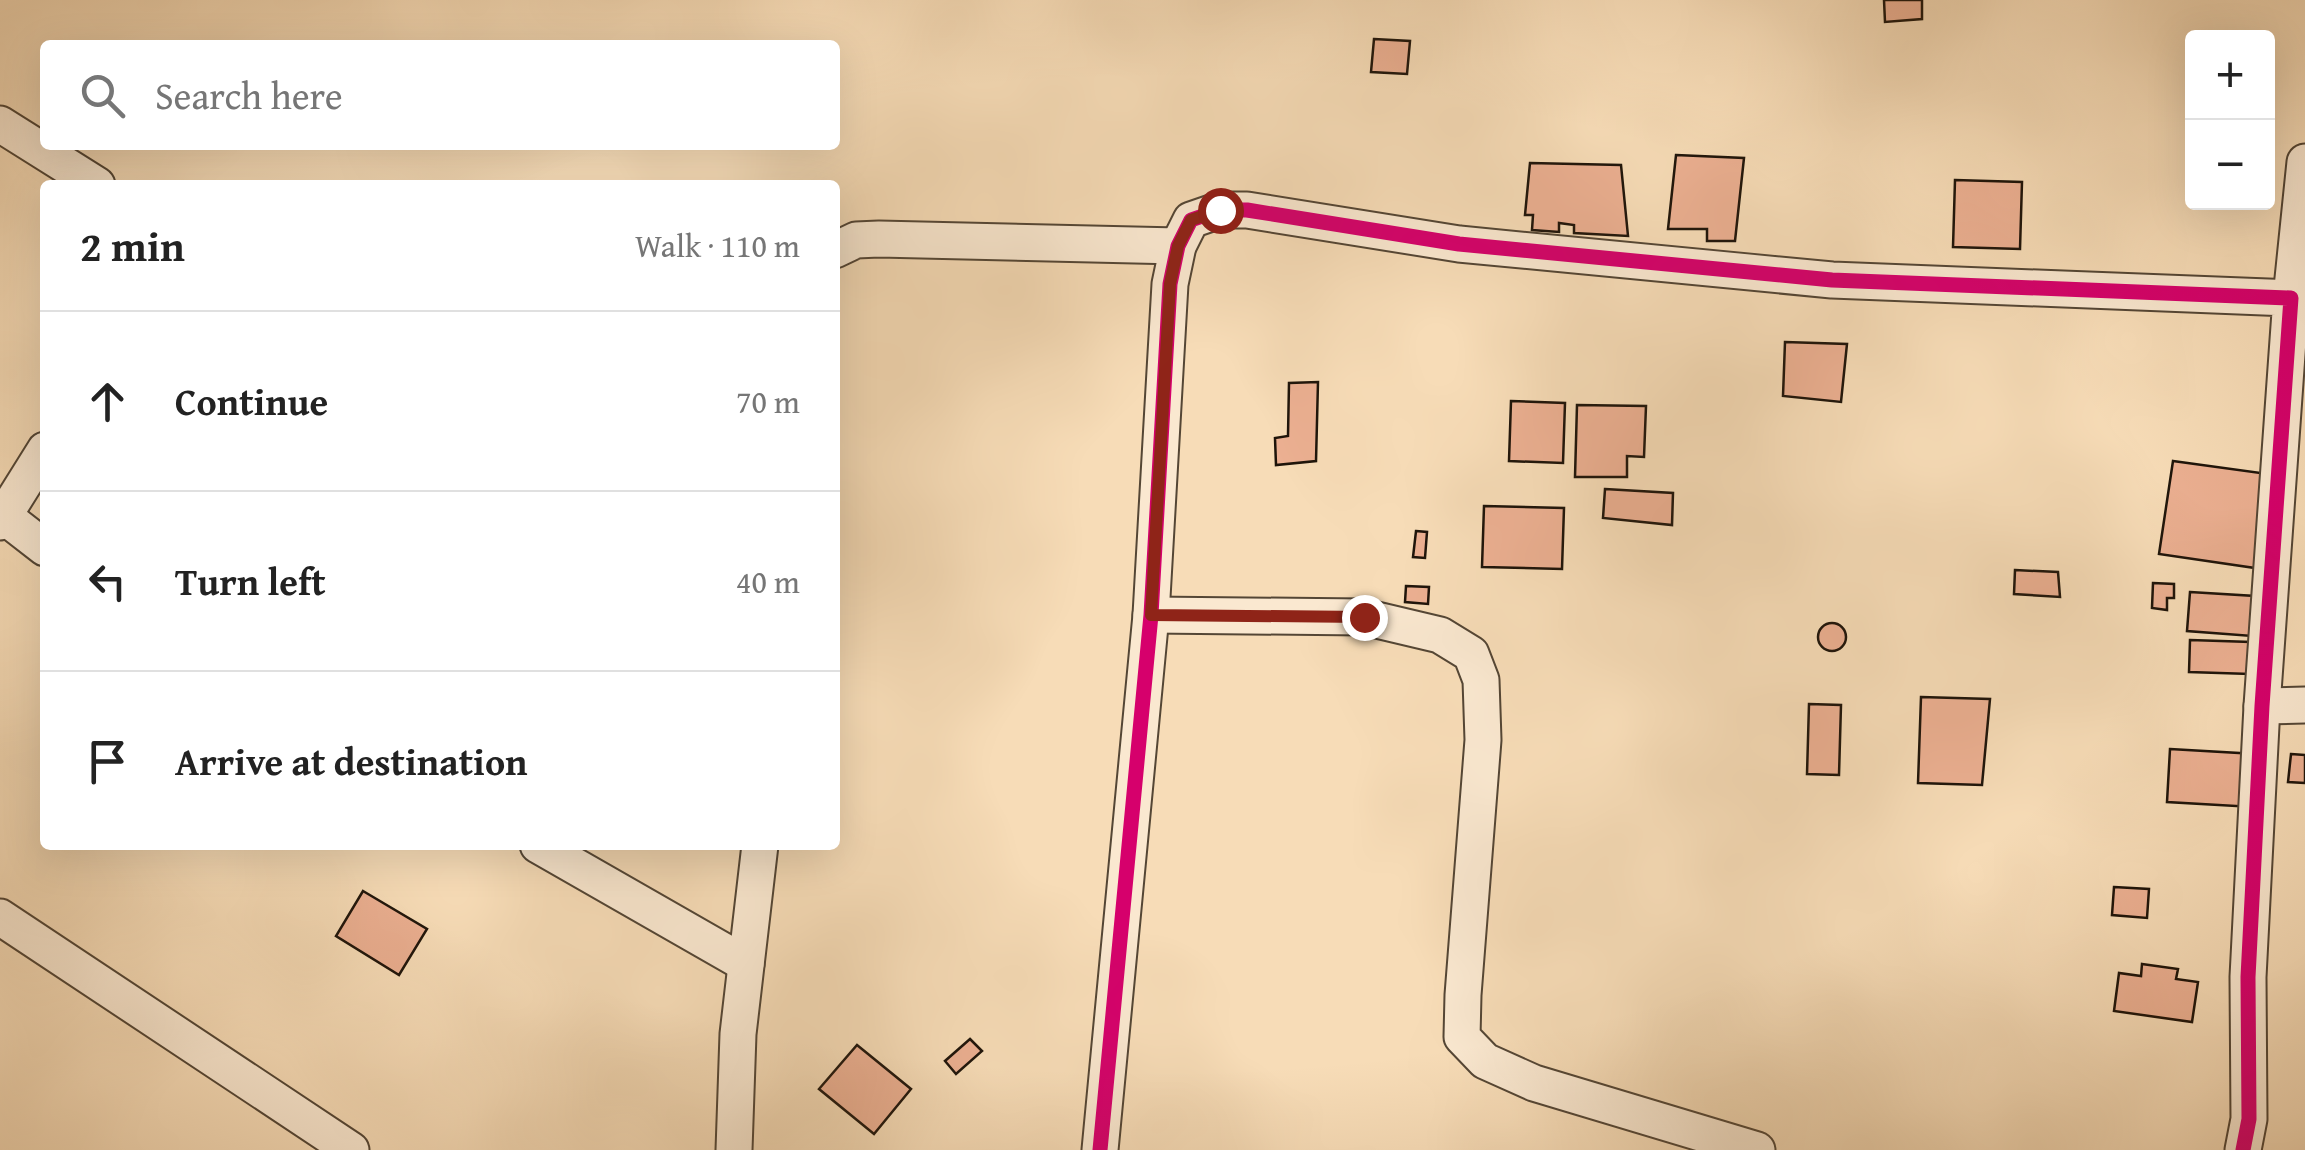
<!DOCTYPE html>
<meta charset="utf-8">
<style>
:root{--surface:#fff;--page:#f6f6f6;--text:#222;--muted:#767676;--line:#e0e0e0}
body{margin:0;font-family:"Gentium Book Plus",serif;background:var(--page);color:var(--text)}
.controls{position:absolute;right:30px;top:30px;display:grid;overflow:hidden;border-radius:10px;box-shadow:0 10px 40px #0002}
.controls button{width:90px;height:90px;display:grid;place-items:center;padding:0;border:0;border-bottom:2px solid var(--line);background:var(--surface);color:var(--text);font:50px sans-serif}
.stop{position:absolute;width:30px;height:30px;margin:-22px;border:8px solid #8f2418;border-radius:50%;background:#fff}
.stop.end{background:#8f2418;border-color:#fff;box-shadow:0 2px 10px #0008}
.list{margin:0;padding:0;list-style:none}
h2{display:flex;justify-content:space-between;align-items:center;height:130px;margin:0;padding:0 40px;font-size:42px}
h2 small{font-size:32px;font-weight:400;color:var(--muted)}
.list li{display:grid;grid-template-columns:65px 1fr auto;gap:30px;align-items:center;box-sizing:border-box;height:180px;padding:0 40px;border-top:2px solid var(--line)}
.list b{display:block;font-size:38px;white-space:nowrap}
.list em{font-size:32px;font-style:normal;color:var(--muted)}
.icon{flex:none;width:55px;height:55px;fill:none;stroke:currentColor;stroke-width:2;stroke-linecap:round;stroke-linejoin:round}
.map{position:relative;flex:none;width:2305px;height:1150px;overflow:hidden}
.search{position:absolute;background:var(--surface);box-shadow:0 10px 40px #0002;left:40px;top:40px;width:800px;height:110px;display:flex;align-items:center;gap:25px;box-sizing:border-box;padding:0 35px;border-radius:10px;color:var(--muted);font-size:38px}
.panel{position:absolute;background:var(--surface);box-shadow:0 10px 40px #0002;left:40px;top:180px;width:800px;height:670px;border-radius:10px}
.map>svg:first-child{display:block}
.building{fill:#ecb092;stroke:#1e140a;stroke-width:2.5}
.lines{fill:none;stroke-linecap:round;stroke-linejoin:round}
.minor-casing{stroke:#544635;stroke-width:39}
.minor{stroke:#fae8d0;stroke-width:35}
.cycleway-casing{stroke:#fae8d0;stroke-width:21}
.cycleway{stroke:#d6006c;stroke-width:15}
.route{stroke:#8f2418;stroke-width:12}
</style>
<div class="map">
<svg width="2305" height="1150" viewBox="0 0 2305 1150">
<rect width="100%" height="100%" fill="#f7dcb7"/>
<filter id="stains"><feTurbulence type="fractalNoise" baseFrequency=".002" numOctaves="4"/><feColorMatrix values="0 0 0 0 .2 0 0 0 0 .09 0 0 0 0 .02 0 0 0 .5 -.17"/></filter>
<radialGradient id="worn" r=".72"><stop offset=".6" stop-color="#630" stop-opacity="0"/><stop offset="1" stop-color="#630" stop-opacity=".3"/></radialGradient>
<g class="building">
<polygon points="1884,0 1922,0 1922,19 1885,22"/>
<polygon points="1374,39 1410,41 1407,74 1371,72"/>
<polygon points="1676,155 1744,158 1735,241 1707,241 1707,229 1668,229"/>
<polygon points="1530,163 1621,165 1628,236 1574,233 1574,225 1559,223 1559,232 1532,230 1533,215 1525,215"/>
<polygon points="1955,180 2022,182 2020,249 1953,247"/>
<polygon points="1785,342 1847,344 1841,402 1783,396"/>
<polygon points="1318,382 1316,461 1276,465 1275,438 1288,436 1289,383"/>
<polygon points="1511,401 1565,403 1563,463 1509,461"/>
<polygon points="1577,405 1646,406 1644,457 1627,456 1627,477 1575,477"/>
<polygon points="2173,461 2268,474 2255,568 2159,554"/>
<polygon points="1605,489 1673,493 1672,525 1603,518"/>
<polygon points="1484,506 1564,508 1562,569 1482,567"/>
<polygon points="1416,531 1427,532 1425,558 1413,557"/>
<polygon points="2015,570 2058,572 2060,597 2014,594"/>
<polygon points="2153,583 2174,584 2174,598 2167,598 2167,610 2152,608"/>
<polygon points="1406,586 1429,587 1428,604 1405,602"/>
<polygon points="2190,592 2255,596 2252,636 2187,631"/>
<circle cx="1832" cy="637" r="14"/>
<polygon points="2190,640 2251,642 2250,674 2189,672"/>
<polygon points="1921,697 1990,699 1982,785 1918,783"/>
<polygon points="1809,704 1841,705 1839,775 1807,774"/>
<polygon points="2170,749 2256,754 2253,807 2167,802"/>
<polygon points="2291,754 2305,755 2305,783 2288,782"/>
<polygon points="2114,887 2149,889 2147,918 2112,915"/>
<polygon points="363,891 427,929 399,975 336,936"/>
<polygon points="2142,964 2178,969 2176,979 2198,982 2192,1022 2114,1011 2119,973 2141,976"/>
<polygon points="970,1039 982,1051 956,1074 945,1061"/>
<polygon points="857,1045 911,1089 874,1134 819,1089"/>
</g>
<g class="lines">
<defs>
<g id="minor">
<polyline points="0,124 97,185"/>
<polyline points="835,250 856,240 879,239 1178,246"/>
<polyline points="2291,298 2305,162"/>
<polyline points="0,513 45,548"/>
<polyline points="0,522 45,450"/>
<polyline points="1151,615 1364,617 1440,635 1471,654 1481,680 1483,740 1463,995 1462,1037 1485,1061 1534,1083 1757,1150"/>
<polyline points="2262,706 2305,705"/>
<polyline points="538,845 746,964"/>
<polyline points="0,917 351,1150"/>
<polyline points="734,1150 738,1034 760,845"/>
<polyline points="1100,1150 1151,615 1170,284 1178,246 1191,220 1220,210 1247,210 1459,244 1832,280 2291,298 2262,706 2248,977 2249,1119 2243,1150"/>
</g>
</defs>
<use href="#minor" class="minor-casing"/>
<use href="#minor" class="minor"/>
<defs>
<polyline id="cycleway" points="1100,1150 1151,615 1170,284 1178,246 1191,220 1220,210 1247,210 1459,244 1832,280 2291,298 2262,706 2248,977 2249,1119 2243,1150"/>
</defs>
<use href="#cycleway" class="cycleway-casing"/>
<use href="#cycleway" class="cycleway"/>
</g>
<g class="lines">
<polyline class="route" points="1220,210 1191,220 1178,246 1170,284 1151,615 1364,617"/>
</g>
<rect width="100%" height="100%" filter="url(#stains)"/>
<rect width="100%" height="100%" fill="url(#worn)"/>
</svg>
<div class="controls">
<button>+</button>
<button>−</button>
</div>
<div class="stop" style="left:1220px;top:210px"></div>
<div class="stop end" style="left:1364px;top:617px"></div>
<div class="search"><svg class="icon" aria-label="search" viewBox="0 0 24 24"><circle cx="10" cy="10" r="6"/><path d="M15 15l6 6"/></svg>Search here</div>
<section class="panel">
<h2>2 min<small>Walk · 110 m</small></h2>
<ul class="list">
<li><svg class="icon" aria-label="ahead" viewBox="0 0 24 24"><path d="M12 20V5M6 11l6-6 6 6"/></svg><div><b>Continue</b></div><em>70 m</em></li>
<li><svg class="icon" aria-label="left" viewBox="0 0 24 24"><path d="M17 20v-9H6M10 6l-5 5 5 5"/></svg><div><b>Turn left</b></div><em>40 m</em></li>
<li><svg class="icon" aria-label="arrive" viewBox="0 0 24 24"><path d="M6 21V4h12l-3 4 3 4H6"/></svg><div><b>Arrive at destination</b></div></li>
</ul>
</section>
</div>
